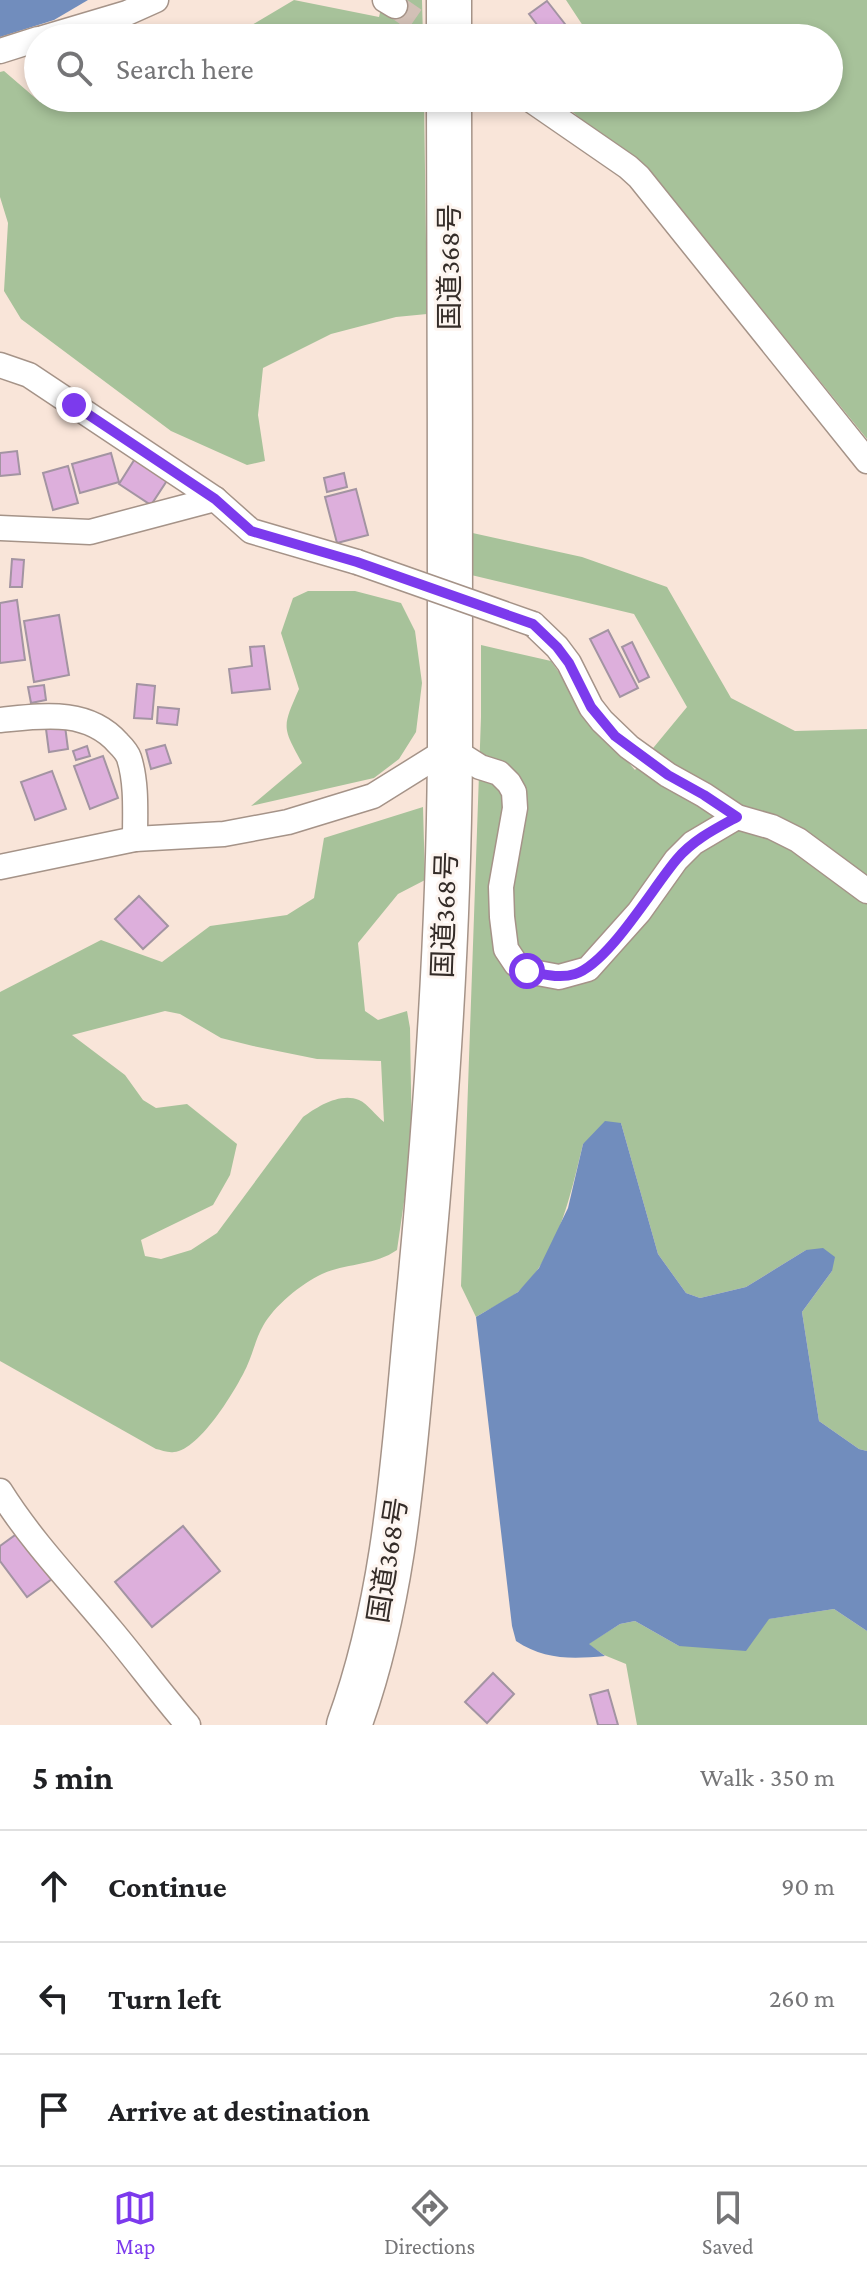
<!DOCTYPE html>
<meta charset="utf-8">
<style>
:root{--surface:#fff;--page:#f6f6f6;--text:#202124;--muted:#757577;--line:#e0e0e0;--accent:#7c3aed}
body{margin:0;font-family:"Crimson Pro","Noto Sans JP",serif;background:var(--page);color:var(--text)}
.stop{position:absolute;width:24px;height:24px;margin:-18px;border:6px solid #7c3aed;border-radius:50%;background:#fff}
.stop.end{background:#7c3aed;border-color:#fff;box-shadow:0 2px 8px #0008}
.list{margin:0;padding:0;list-style:none}
h2{display:flex;justify-content:space-between;align-items:center;height:104px;margin:0;padding:0 32px;font-size:34px}
h2 small{font-size:26px;font-weight:400;color:var(--muted)}
.list li{display:grid;grid-template-columns:52px 1fr auto;gap:24px;align-items:center;box-sizing:border-box;height:112px;padding:0 32px;border-top:2px solid var(--line)}
.list b{display:block;font-size:30px;white-space:nowrap}
.list em{font-size:26px;font-style:normal;color:var(--muted)}
.icon{flex:none;width:44px;height:44px;fill:none;stroke:currentColor;stroke-width:2;stroke-linecap:round;stroke-linejoin:round}
.map{position:relative;flex:none;width:867px;height:1725px;overflow:hidden}
.search{position:absolute;background:var(--surface);box-shadow:0 4px 12px #0003;left:24px;right:24px;top:24px;height:88px;display:flex;align-items:center;gap:20px;box-sizing:border-box;padding:0 28px;border-radius:44px;color:var(--muted);font-size:30px}
.sheet{height:440px;background:var(--surface)}
nav{display:flex;justify-content:space-around;align-items:center;box-sizing:border-box;height:112px;border-top:2px solid var(--line);background:var(--surface);font-size:22px;color:var(--muted)}
nav a{display:grid;justify-items:center;gap:4px}
nav .on{color:var(--accent)}
.map>svg:first-child{display:block}
.green{fill:#a7c29a;fill-rule:evenodd}
.water{fill:#718dbd}
.building{fill:#ddafdc;stroke:#a394a2;stroke-width:2}
.lines{fill:none;stroke-linecap:round;stroke-linejoin:round}
.street-tunnel{stroke:#d2c0b6;stroke-width:24;stroke-dasharray:24 12;stroke-linecap:butt}
.street-casing{stroke:#a59388;stroke-width:27}
.highway-casing{stroke:#a59388;stroke-width:47}
.street{stroke:#fff;stroke-width:24}
.highway{stroke:#fff;stroke-width:44}
.street-bridge-casing{stroke:#a59388;stroke-width:27;stroke-linecap:butt}
.street-bridge{stroke:#fff;stroke-width:24}
.route{stroke:#7c3aed;stroke-width:10}
.labels{text-anchor:middle;stroke-width:6;stroke-linejoin:round;paint-order:stroke}
.street-label{font-size:28px;fill:#342c28;stroke:#fdf5f0}
</style>
<div class="map">
<svg width="867" height="1725" viewBox="0 0 867 1725">
<rect width="100%" height="100%" fill="#f9e5d9"/>
<g class="green">
<polygon points="294,0 379,17 383,0 422,0 423,38 230,38"/>
<polygon points="566,0 867,0 867,439 663,188 556,98 829,98 829,38 591,38"/>
<polygon points="4,71 40,102 48,98 424,98 427,314 396,317 331,334 263,368 258,415 265,461 247,465 171,431 21,319 4,291 8,223 0,197 0,72"/>
<path d="M468 532 582 557 667 587 731 698 795 731 867 729V1451L859 1449 819 1421 802 1312 832 1271 806 1250 746 1287 700 1298 686 1293 658 1254 621 1123 583 1144C571 1193 558 1256 519 1291 507 1301 490 1308 476 1317L461 1286 481 717V645L551 661 596 725 635 770 687 707 634 614 467 574Z"/>
<path d="M308 591H355L401 603 415 631 422 683 416 732 399 759 374 778 251 806 302 763C282 726 282 728 299 689L281 633 293 598Z"/>
<path d="M423 807 425 880 398 894 358 943 365 1011 378 1020 407 1011 410 1028 412 1147 397 1250C374 1266 346 1263 322 1274 301 1284 274 1306 263 1326 256 1338 253 1353 247 1366 237 1388 200 1450 174 1452 168 1453 161 1450 156 1449L0 1361V992L101 940 162 962 210 926 287 915 314 898 324 838ZM165 1011 180 1014 221 1038 253 1046 317 1059 381 1061 384 1122C376 1116 368 1104 359 1100 340 1092 317 1107 303 1117L217 1233 191 1250 161 1259 145 1256 141 1240 213 1205 230 1175 237 1144 187 1104 156 1108 143 1100 125 1075 72 1035Z"/>
<polygon points="834,1609 867,1631 867,1725 637,1725 626,1664 604,1655 588,1644 620,1624 635,1621 679,1646 768,1619"/>
</g>
<g class="water">
<polygon points="0,0 88,0 54,20 0,37"/>
<path d="M605 1121 621 1123 658 1254 686 1293 700 1298 746 1287 806 1250 823 1248 835 1257 832 1271 802 1312 819 1421 859 1449 867 1451V1631L834 1609 769 1619 746 1651 679 1646 635 1621 620 1624 589 1644 605 1656C572 1659 544 1660 516 1641L512 1626 476 1317 518 1292 539 1268 568 1208 583 1144Z"/>
</g>
<g class="building">
<polygon points="547,1 572,33 565,38 547,38 529,14"/>
<polygon points="501,26 521,27 521,38 501,38"/>
<polygon points="17,451 20,474 0,476 0,453"/>
<polygon points="111,453 119,482 80,493 72,464"/>
<polygon points="138,454 170,476 151,505 119,484"/>
<polygon points="68,466 78,503 53,510 43,473"/>
<polygon points="344,473 347,487 327,492 324,478"/>
<polygon points="356,489 368,535 337,543 325,497"/>
<polygon points="12,559 24,560 22,587 10,587"/>
<polygon points="17,600 25,660 0,663 0,603"/>
<polygon points="59,615 69,675 34,682 24,621"/>
<polygon points="608,630 638,688 620,697 590,639"/>
<polygon points="632,642 649,677 639,682 622,647"/>
<polygon points="264,646 270,689 232,693 229,669 252,666 250,647"/>
<polygon points="137,684 155,686 152,719 134,718"/>
<polygon points="44,685 46,700 31,703 28,687"/>
<polygon points="158,707 179,709 177,725 157,723"/>
<polygon points="65,726 68,749 49,752 46,729"/>
<polygon points="165,745 171,763 151,769 146,750"/>
<polygon points="87,746 90,756 76,760 73,751"/>
<polygon points="103,756 118,798 90,809 74,766"/>
<polygon points="52,771 66,809 35,820 21,782"/>
<polygon points="139,896 168,926 143,949 115,919"/>
<polygon points="183,1526 220,1571 152,1627 115,1582"/>
<polygon points="18,1533 52,1579 27,1597 0,1561 0,1546"/>
<polygon points="493,1673 514,1694 487,1723 465,1702"/>
<polygon points="608,1690 618,1725 598,1725 590,1695"/>
</g>
<g class="lines">
<polyline class="street-tunnel" points="395,6 441,38"/>
<defs>
<g id="street">
<polyline points="385,0 395,6"/>
<polyline points="43,38 127,13 156,0"/>
<polyline points="0,51 38,39"/>
<polyline points="528,98 628,167 639,177 867,461"/>
<polyline points="0,365 29,375 215,499 251,531 357,562"/>
<polyline points="0,528 90,532 215,499"/>
<polyline points="533,624 557,647 569,663 591,707 602,721 629,747 668,775 704,795 737,817 772,827 798,840 867,891"/>
<path d="M0 720C41 716 87 708 118 743 122 747 127 752 129 758 137 783 135 813 135 839"/>
<polyline points="0,867 135,839 224,834 288,822 373,796 450,748 480,767 499,773 509,783 514,792 515,808 501,887 502,917 506,949 516,964 527,971 559,977 588,969 639,912 676,860 693,843 737,817"/>
<path d="M0 1491C32 1542 73 1584 111 1630 137 1661 161 1694 188 1725"/>
</g>
<g id="highway">
<polyline points="449,38 449,0"/>
<path d="M349 1725C398 1591 404 1446 418 1305 436 1120 449 933 450 747 451 531 449 314 449 98"/>
</g>
</defs>
<use href="#street" class="street-casing"/>
<use href="#highway" class="highway-casing"/>
<use href="#street" class="street"/>
<use href="#highway" class="highway"/>
<defs>
<polyline id="street-bridge" points="357,562 533,624"/>
</defs>
<use href="#street-bridge" class="street-bridge-casing"/>
<use href="#street-bridge" class="street-bridge"/>
</g>
<g class="lines">
<path class="route" d="M74 405 215 499 251 531 357 562 533 624 557 647 569 663 591 707 615 736 668 775 704 795 737 817C715 829 693 840 677 859 653 887 609 963 575 974 559 979 543 974 527 971"/>
</g>
<g class="labels">
<g class="street-label">
<text transform="translate(449 267) rotate(-90)" y="10">国道368号</text>
<text transform="translate(444 915) rotate(-88)" y="10">国道368号</text>
<text transform="translate(387 1560) rotate(-81)" y="10">国道368号</text>
</g>
</g>
</svg>
<div class="stop" style="left:527px;top:971px"></div>
<div class="stop end" style="left:74px;top:405px"></div>
<div class="search"><svg class="icon" aria-label="search" viewBox="0 0 24 24"><circle cx="10" cy="10" r="6"/><path d="M15 15l6 6"/></svg>Search here</div>
</div>
<section class="sheet">
<h2>5 min<small>Walk · 350 m</small></h2>
<ul class="list">
<li><svg class="icon" aria-label="ahead" viewBox="0 0 24 24"><path d="M12 20V5M6 11l6-6 6 6"/></svg><div><b>Continue</b></div><em>90 m</em></li>
<li><svg class="icon" aria-label="left" viewBox="0 0 24 24"><path d="M17 20v-9H6M10 6l-5 5 5 5"/></svg><div><b>Turn left</b></div><em>260 m</em></li>
<li><svg class="icon" aria-label="arrive" viewBox="0 0 24 24"><path d="M6 21V4h12l-3 4 3 4H6"/></svg><div><b>Arrive at destination</b></div></li>
</ul>
</section>
<nav>
<a class="on"><svg class="icon" aria-label="map" viewBox="0 0 24 24"><path d="M3 6l6-2 6 2 6-2v14l-6 2-6-2-6 2zM9 4v14M15 6v14"/></svg>Map</a>
<a><svg class="icon" aria-label="directions" viewBox="0 0 24 24"><path d="M12 3l9 9-9 9-9-9zM9 14v-3h6M13 9l2 2-2 2"/></svg>Directions</a>
<a><svg class="icon" aria-label="saved" viewBox="0 0 24 24"><path d="M7 4h10v16l-5-4-5 4z"/></svg>Saved</a>
</nav>
